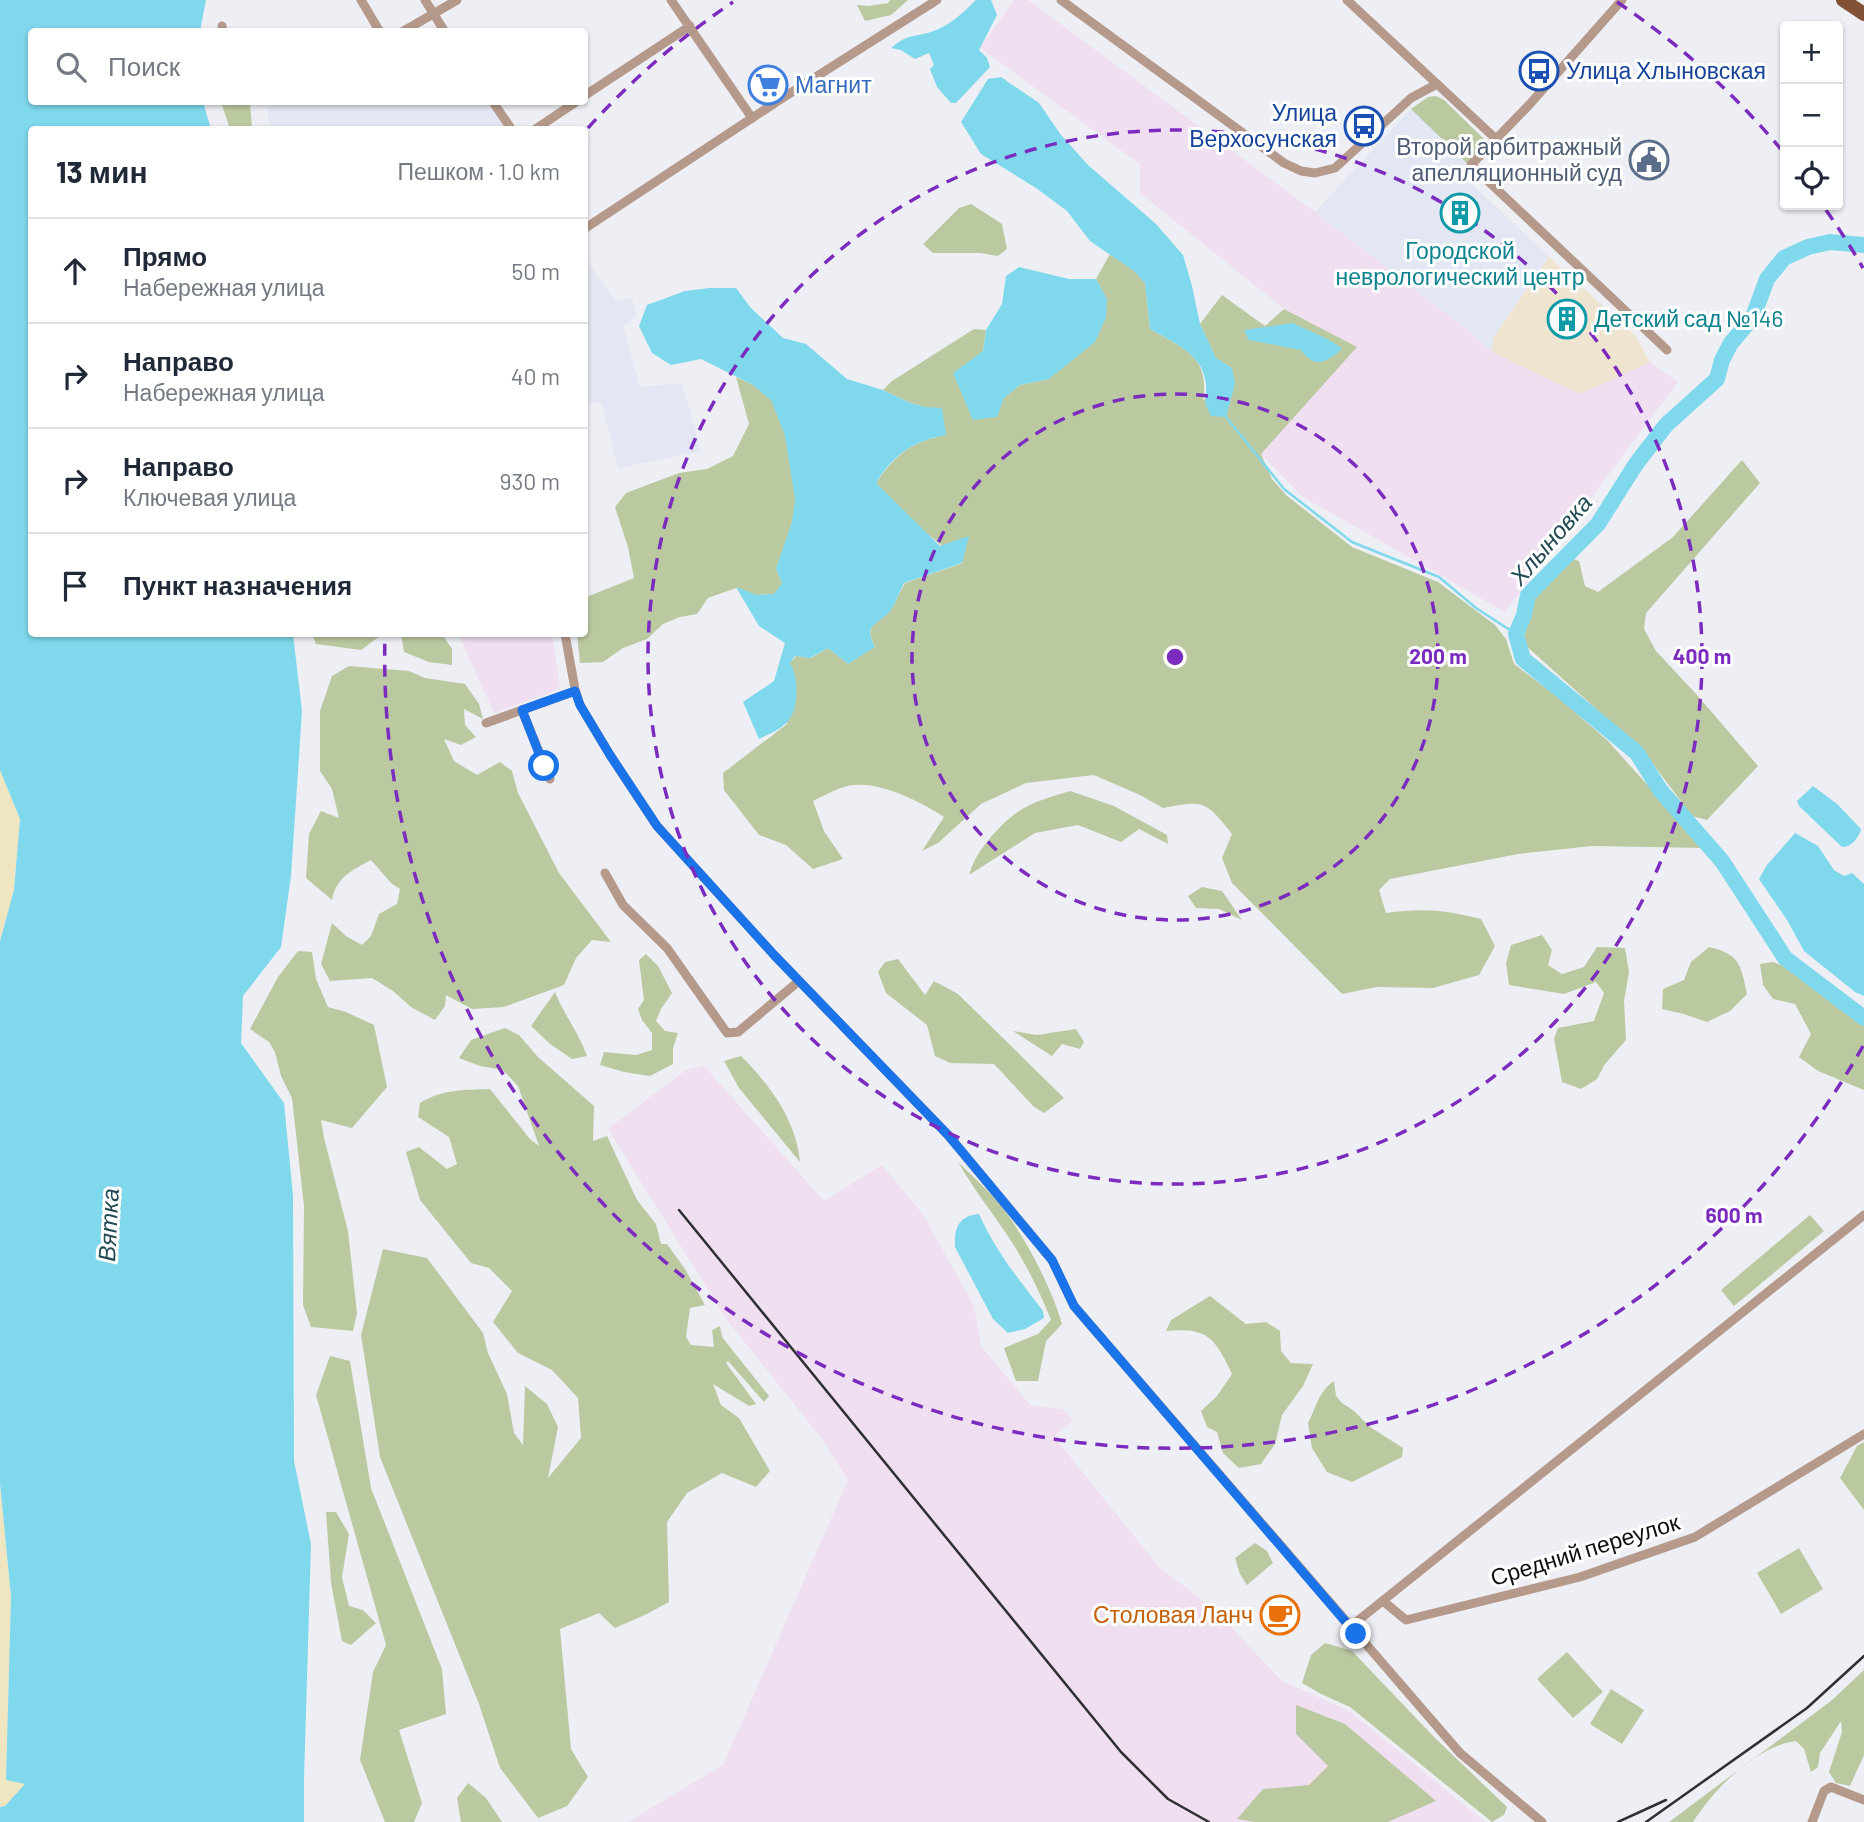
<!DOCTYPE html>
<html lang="ru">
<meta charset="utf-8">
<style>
:root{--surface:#fff;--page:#f2f2f3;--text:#1f2937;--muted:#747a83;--line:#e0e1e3}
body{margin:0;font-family:Barlow,sans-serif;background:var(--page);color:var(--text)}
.controls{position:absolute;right:21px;top:21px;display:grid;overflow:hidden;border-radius:7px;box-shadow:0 2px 5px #0004}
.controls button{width:63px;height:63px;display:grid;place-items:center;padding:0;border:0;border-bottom:2px solid var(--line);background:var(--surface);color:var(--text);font:35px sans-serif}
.stop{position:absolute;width:21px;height:21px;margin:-16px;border:5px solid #1a73e8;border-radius:50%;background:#fff}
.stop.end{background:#1a73e8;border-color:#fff;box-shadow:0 2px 7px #0008}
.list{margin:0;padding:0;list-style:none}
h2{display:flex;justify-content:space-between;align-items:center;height:91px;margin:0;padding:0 28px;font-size:30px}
h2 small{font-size:23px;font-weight:400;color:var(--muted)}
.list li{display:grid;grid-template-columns:46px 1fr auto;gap:21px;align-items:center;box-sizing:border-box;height:105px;padding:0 28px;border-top:2px solid var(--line)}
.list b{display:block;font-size:26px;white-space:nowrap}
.list p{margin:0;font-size:23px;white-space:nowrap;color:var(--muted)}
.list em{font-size:23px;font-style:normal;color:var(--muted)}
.icon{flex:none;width:38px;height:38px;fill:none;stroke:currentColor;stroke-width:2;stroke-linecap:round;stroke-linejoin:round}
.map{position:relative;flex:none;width:1864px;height:1822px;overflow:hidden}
.search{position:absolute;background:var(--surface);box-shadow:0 2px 5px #0004;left:28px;top:28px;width:560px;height:77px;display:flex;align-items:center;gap:18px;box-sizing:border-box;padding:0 24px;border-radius:7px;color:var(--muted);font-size:26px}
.panel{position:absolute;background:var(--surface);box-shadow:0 2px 5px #0004;left:28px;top:126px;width:560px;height:511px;border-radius:7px}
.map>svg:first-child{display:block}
.built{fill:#e3e6f3}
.industrial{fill:#efdff1}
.education{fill:#efe4cf}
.green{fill:#bbc9a1}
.sand{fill:#efe5c0}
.water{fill:#7fd8ec}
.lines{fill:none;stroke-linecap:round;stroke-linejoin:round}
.stream{stroke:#7fd8ec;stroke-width:2.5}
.river{stroke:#7fd8ec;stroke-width:16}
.minor{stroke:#b5998a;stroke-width:9}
.primary{stroke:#825136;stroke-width:14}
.rail{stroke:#2f3032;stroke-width:2.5}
.route{stroke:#1a73e8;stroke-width:9}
.ring{fill:none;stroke:#7b2cbf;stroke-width:3.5;stroke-dasharray:12 9}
.labels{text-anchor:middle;stroke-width:6;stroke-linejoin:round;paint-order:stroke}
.transit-label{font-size:23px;fill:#164399;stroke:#fff;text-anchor:start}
.shop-label{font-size:23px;fill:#366cbe;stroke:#fff;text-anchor:start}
.service-label{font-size:23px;fill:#4e5e75;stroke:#fff;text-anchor:end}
.culture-label{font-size:23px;fill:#0d838f;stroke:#fff}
.street-label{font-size:23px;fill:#0e0f11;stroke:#fff}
.food-label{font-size:23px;fill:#c56008;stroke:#fff;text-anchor:end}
.water-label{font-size:24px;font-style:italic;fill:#234b55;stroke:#fff}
.centre{fill:#7b2cbf;stroke:#fff;stroke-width:3.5}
.ring-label{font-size:21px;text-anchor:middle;font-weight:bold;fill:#7b2cbf;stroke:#fff;stroke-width:6;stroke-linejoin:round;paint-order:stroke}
</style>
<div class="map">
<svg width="1864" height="1822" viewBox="0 0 1864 1822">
<rect width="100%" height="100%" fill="#edeff4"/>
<g class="built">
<polygon points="1436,96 1444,100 1485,140 1485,145 1457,175 1465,182 1472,184 1549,257 1493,338 1492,352 1474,335 1315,212 1409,111 1428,97"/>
<polygon points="273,102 487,102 506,129 270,129 267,104"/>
<polygon points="584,256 615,301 632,298 637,316 623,326 640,387 682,383 701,451 618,468 601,401 585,404"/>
</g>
<g class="industrial">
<polygon points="1014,0 1028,0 1315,212 1474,335 1492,352 1580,394 1650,362 1678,382 1505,612 1303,497 1261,454 1356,347 1284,309 1140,193 1140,164 980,48"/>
<polygon points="454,634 552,634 560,689 494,713 460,638"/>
<polygon points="704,1066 824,1201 882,1165 924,1216 974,1306 981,1346 1031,1406 1063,1409 1073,1420 1054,1437 1159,1567 1215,1610 1282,1681 1349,1711 1485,1822 628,1822 723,1765 848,1480 822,1439 727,1320 608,1129 686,1070"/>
</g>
<polygon class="education" points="1549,257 1635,335 1650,362 1580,394 1492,352 1493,338"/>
<g class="green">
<polygon points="890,0 908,0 891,15 865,21 857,5 868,6 888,3"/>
<polygon points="1436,96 1444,100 1485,140 1485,145 1468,164 1411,109 1428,97"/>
<polygon points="221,102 250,102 252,129 230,129"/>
<polygon points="971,204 1002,224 1007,249 998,256 980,253 933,253 923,244 959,208"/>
<path d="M1110 254 1134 271 1145 283 1150 329C1184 349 1210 356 1203 401L1232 368 1216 358 1200 324 1222 295 1265 326 1284 309 1357 347 1261 454 1272 479 1286 495 1352 547 1438 582 1495 625 1506 639 1514 664 1556 696 1607 740 1704 848 1592 846 1518 854 1390 879 1379 890 1386 913C1423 908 1446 910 1481 919L1495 946 1479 975 1433 988 1377 987 1342 994 1232 883 1222 858 1232 834C1206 801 1204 800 1163 808L1140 795 1094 775 1026 783 981 804 938 843 922 851 944 817C921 801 872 777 844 787 834 790 823 796 813 801L824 831 843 859 813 869 786 845 759 835 724 790 723 773 787 724 790 663 796 656 811 658 828 648 848 664 875 647C862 622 880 625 892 608 897 600 900 591 905 583L963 563 914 523 876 483C895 455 912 441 946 435L924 407 908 402 883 390 892 381 974 329 986 330 983 351 1004 398 1020 385 1049 379 1107 299 1096 279Z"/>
<path d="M736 377C747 382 764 389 772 400 784 419 796 478 795 501 794 524 784 547 776 569L782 583 775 594 757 595 736 588 708 598 697 614 680 617 663 624 647 639 623 648 603 662 580 663 577 634H584L585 601 589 596 634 578 628 547 615 507 626 493 679 473 707 469 733 456 749 424Z"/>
<polygon points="1742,460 1760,483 1646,613 1644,629 1656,651 1697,695 1758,766 1707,820 1692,816 1644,752 1523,643 1534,594 1570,558 1579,561 1585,586 1598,592 1673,537"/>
<polygon points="312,634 379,634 380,636 361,650 316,644"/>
<polygon points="401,634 442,634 452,649 452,665 429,662 404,652"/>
<path d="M349 666 409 671 425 678 465 684 479 704 483 719 464 709 465 725 476 737 461 745 444 739 454 761 477 775 500 762 512 771 518 793 559 873 611 942 592 940 576 958 564 985 504 1007 472 1009 446 995 445 1006 435 1020 411 1007 393 991 372 978 330 981 321 964 332 923 346 936 362 945 371 936 379 914 397 904 400 889 391 883 371 860C352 870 336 878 332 900L306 878 309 834 321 811 339 818 332 789 320 771V711L332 676Z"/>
<path d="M1070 791 1114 806 1167 835 1168 844 1139 829 1121 842 1078 825 1035 833 969 875C974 859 980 850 991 837 1018 806 1031 803 1070 791Z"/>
<polygon points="1202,887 1222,891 1242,920 1219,909 1196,908 1188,896"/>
<polygon points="1542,935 1552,950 1548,965 1562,974 1584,967 1597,947 1625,948 1629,972 1624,1001 1626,1040 1605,1064 1597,1079 1581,1089 1562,1082 1554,1039 1558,1028 1594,1021 1604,993 1596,982 1564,994 1509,985 1506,963 1511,945"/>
<path d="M1709 947C1740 954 1741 965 1747 994L1730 1011 1707 1022 1684 1014 1662 1009 1663 989 1684 980 1691 962Z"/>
<polygon points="298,951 312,952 316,979 328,1007 346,1012 374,1025 387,1087 352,1128 321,1120 324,1138 348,1231 357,1313 353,1331 311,1327 303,1305 304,1206 292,1098 281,1076 275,1052 269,1042 250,1029 278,977"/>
<polygon points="646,954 658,966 672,993 661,1009 656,1021 665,1031 678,1033 673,1048 673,1064 650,1076 624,1072 600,1065 604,1052 636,1055 652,1050 652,1033 642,1020 638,1009 644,1000 639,960"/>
<polygon points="898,959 925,995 934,981 958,994 1064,1098 1044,1113 1033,1106 994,1064 950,1063 935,1056 927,1025 886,993 878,972 885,962"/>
<polygon points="1773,962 1794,970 1864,1023 1864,1090 1818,1071 1799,1057 1811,1034 1795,1004 1773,999 1763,985 1760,964"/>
<path d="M555 992C564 1015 579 1033 587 1056L572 1059 550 1044 531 1026Z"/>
<path d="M505 1028 519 1035 538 1057 594 1106 593 1141 607 1136 637 1200 656 1224 661 1244H667L685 1269 705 1305 690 1308 686 1337 691 1345 714 1347 712 1330 720 1326 722 1337 769 1396 764 1402 728 1361 726 1363 756 1404 749 1406 713 1384 721 1405 739 1418 770 1471 756 1487 722 1473 687 1493 667 1522 669 1602 647 1614 615 1628 599 1613 560 1629 571 1749 588 1777 567 1806 538 1818 500 1768 479 1704 380 1457 361 1335 383 1249 427 1258 483 1333 488 1353 507 1394 514 1433 523 1445 525 1386 547 1404 558 1427 548 1478 581 1438 578 1398 552 1370 518 1353 493 1322 512 1291 489 1268 471 1263 420 1200 406 1152 419 1147 447 1169 457 1164 449 1137 418 1117 420 1103C443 1089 464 1090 490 1089L530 1139 539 1146 518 1086 503 1070 480 1066 459 1058 471 1040Z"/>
<polygon points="1076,1029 1084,1042 1080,1049 1062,1044 1052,1056 1013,1031 1037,1035"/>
<path d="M741 1056C770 1085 796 1120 800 1162L739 1088 724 1061Z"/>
<path d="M958 1162C971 1175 985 1187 996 1200 1021 1228 1052 1288 1062 1324L1046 1341 1038 1381H1016L1004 1348 1038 1334 1051 1320C1041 1295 1029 1270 1015 1247 997 1218 975 1192 958 1162Z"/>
<polygon points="1810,1215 1824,1231 1734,1306 1721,1290"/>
<path d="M1210 1296 1246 1324 1266 1322 1280 1331 1281 1351 1291 1363 1313 1364 1303 1386 1282 1415 1275 1444 1261 1464 1239 1468 1223 1453 1217 1432 1207 1427 1201 1411 1217 1396 1232 1374C1215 1338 1208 1327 1166 1331L1171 1320Z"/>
<polygon points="330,1356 350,1361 371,1488 442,1669 446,1714 399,1730 422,1803 414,1822 385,1822 360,1760 373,1672 386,1645 316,1395"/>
<path d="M1334 1381 1336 1396 1342 1403 1354 1411 1370 1427 1403 1448 1402 1457 1352 1482 1327 1472 1312 1448 1308 1423C1317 1406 1318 1392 1334 1381Z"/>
<polygon points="1864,1442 1864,1510 1840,1478 1857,1446"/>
<polygon points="326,1512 336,1512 349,1534 342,1577 349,1606 363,1610 376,1623 351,1645 342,1641 331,1583"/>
<polygon points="1255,1543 1267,1551 1273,1563 1247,1585 1240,1574 1235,1558"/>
<polygon points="1799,1548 1823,1589 1781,1614 1757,1573"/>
<polygon points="1325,1643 1352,1651 1435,1738 1507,1807 1504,1815 1492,1822 1350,1707 1321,1694 1302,1683 1311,1655"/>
<polygon points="1567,1652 1603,1692 1573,1718 1537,1679"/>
<path d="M1864 1670V1755L1850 1786 1836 1783 1829 1772 1842 1732 1841 1721 1820 1753 1818 1767 1811 1772 1804 1749 1796 1741C1756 1746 1714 1789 1693 1822H1669L1831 1701Z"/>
<polygon points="1611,1689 1644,1710 1622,1744 1590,1724"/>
<polygon points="1296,1705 1345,1724 1436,1801 1388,1822 1255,1822 1237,1819 1263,1789 1309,1785 1328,1766 1296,1734"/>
<polygon points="468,1783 486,1798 502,1822 461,1822 457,1798"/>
</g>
<g class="sand">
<polygon points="0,770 20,819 14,890 0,941"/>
<polygon points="0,1483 11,1596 6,1780 26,1783 5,1806 0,1807"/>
</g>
<g class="water">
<polygon points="0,0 206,0 200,31 32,32 32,102 203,102 211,129 32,130 32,634 293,634 302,711 291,876 281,947 243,996 241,1043 284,1103 293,1196 294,1461 311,1544 304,1778 304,1822 0,1822 0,1807 5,1806 25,1784 6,1780 11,1596 0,1483 0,941 14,890 20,819 0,770"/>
<path d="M976 0H991L997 15 979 50 987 58 990 67 956 103H951L937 87 930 69 934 65 929 53 915 59 901 50 891 48C909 33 911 38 931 32 949 26 963 13 976 0Z"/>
<path d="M1001 77 1039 103 1061 135 1088 165 1156 224 1183 255 1192 286 1200 324 1216 358 1232 368 1235 384 1226 417 1211 416C1201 396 1207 403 1206 385 1204 354 1172 342 1150 329L1145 283 1134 271 1090 241 1067 211 1036 188 981 154 961 122 988 79Z"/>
<polygon points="1019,267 1069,279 1096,279 1107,299 1106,318 1095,342 1049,379 1020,385 1004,398 997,417 973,420 953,373 983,351 986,330 1002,304 1006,276"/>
<path d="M710 288H736L751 308 783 338 806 344 847 379 883 390 908 402 924 407 942 408 946 435C913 441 894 454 876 483L940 546 969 536 962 563 904 583C900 591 896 602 891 610 878 626 862 623 875 647L848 664 828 648 810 658 795 656 790 663C799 678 800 713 784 725 777 731 767 735 759 739L743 702 774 681 785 643 759 626 736 587 757 595 774 594 782 583 776 569 792 522 795 499 785 436 771 400 753 385 701 359 671 365 652 353 639 326 647 305 685 291Z"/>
<path d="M1293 323C1308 331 1332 339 1342 349 1326 362 1316 370 1301 350L1249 340 1244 330Z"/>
<path d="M1813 786 1837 804 1861 829C1859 837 1851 848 1842 847L1799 806 1797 801Z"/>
<polygon points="1795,833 1818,846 1834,870 1844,876 1852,873 1864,884 1864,996 1855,992 1804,951 1787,920 1759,879 1767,865"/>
<path d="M979 1214C995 1250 1019 1280 1043 1311L1044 1318 1025 1329 1008 1333 993 1319 955 1247C954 1227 959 1216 979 1214Z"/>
</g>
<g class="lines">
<polyline class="stream" points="1226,417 1284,489 1352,542 1439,577 1476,608 1516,634"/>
<polyline class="river" points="1864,245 1830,242 1808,247 1784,258 1767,279 1753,317 1731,343 1722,360 1717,379 1666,425 1636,464 1598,524 1528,595 1524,615 1516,634 1523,659 1637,753 1660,790 1722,861 1785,958 1864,1018"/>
<g class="minor">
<polyline points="361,0 380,32"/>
<polyline points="425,0 445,32"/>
<polyline points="671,0 752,118"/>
<polyline points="1061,0 1284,163 1301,171 1315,173 1335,168 1411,98 1437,84"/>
<polyline points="1347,0 1496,139"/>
<polyline points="1622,0 1529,105 1471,165 1667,350"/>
<polyline points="222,26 223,32"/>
<polyline points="402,32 457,0"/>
<polyline points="584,96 690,26"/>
<polyline points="493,102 512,130"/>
<polyline points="534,130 576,102"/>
<polyline points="584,229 781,99 937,0"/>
<polyline points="565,634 575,689 580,705 610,755 657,826 775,956 948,1135 1052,1260 1074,1306 1460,1753 1542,1822"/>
<polyline points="522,710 550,779"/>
<polyline points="486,723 575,691"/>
<polyline points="605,873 623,905 667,948 727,1033 738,1032 799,981"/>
<polyline points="1383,1601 1406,1620 1580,1577 1695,1537 1864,1434"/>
<polyline points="1350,1627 1864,1215"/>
<polyline points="1812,1822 1824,1791 1831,1787 1864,1800"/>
</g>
<polyline class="primary" points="1843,0 1864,14"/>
<g class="rail">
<polyline points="679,1210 1121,1752 1168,1799 1209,1822"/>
<polyline points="1618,1822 1666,1800"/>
<polyline points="1646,1822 1807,1708 1864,1656"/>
</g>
</g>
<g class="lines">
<polyline class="route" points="544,766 522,710 575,691 580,705 610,755 657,826 775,956 948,1135 1052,1260 1074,1306 1356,1634"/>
</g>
<g class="ring">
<circle cx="1175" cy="657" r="263"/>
<circle cx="1175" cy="657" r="527"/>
<path d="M1863 1046A790 790 0 0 1 385 636M588 128A790 790 0 0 1 733 2M1617 2A790 790 0 0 1 1785 154M1826 210A790 790 0 0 1 1863 268"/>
</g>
<defs>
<symbol id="bus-ring" viewBox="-11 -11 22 22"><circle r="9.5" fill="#fff" stroke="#1a4fb4" stroke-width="1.5"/><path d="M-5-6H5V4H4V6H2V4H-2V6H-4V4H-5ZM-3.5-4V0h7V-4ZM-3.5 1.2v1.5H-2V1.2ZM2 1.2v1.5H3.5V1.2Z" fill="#1a4fb4"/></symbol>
<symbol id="supermarket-ring" viewBox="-11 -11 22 22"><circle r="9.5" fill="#fff" stroke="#3f7fe0" stroke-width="1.5"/><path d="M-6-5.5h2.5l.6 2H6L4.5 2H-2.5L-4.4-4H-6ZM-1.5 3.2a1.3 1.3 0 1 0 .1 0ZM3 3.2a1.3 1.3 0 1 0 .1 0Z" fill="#3f7fe0"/></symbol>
<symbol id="civic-ring" viewBox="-11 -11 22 22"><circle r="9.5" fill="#fff" stroke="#5c6f8a" stroke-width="1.5"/><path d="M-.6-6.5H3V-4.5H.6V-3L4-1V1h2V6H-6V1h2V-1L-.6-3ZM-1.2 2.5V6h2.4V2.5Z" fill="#5c6f8a"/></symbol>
<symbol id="building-ring" viewBox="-11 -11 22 22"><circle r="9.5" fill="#fff" stroke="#0f9aa8" stroke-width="1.5"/><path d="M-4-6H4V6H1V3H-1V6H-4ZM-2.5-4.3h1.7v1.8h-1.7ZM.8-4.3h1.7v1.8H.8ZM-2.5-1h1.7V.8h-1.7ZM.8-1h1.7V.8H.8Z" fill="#0f9aa8"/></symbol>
<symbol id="cafe-ring" viewBox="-11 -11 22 22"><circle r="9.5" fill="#fff" stroke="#e8710a" stroke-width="1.5"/><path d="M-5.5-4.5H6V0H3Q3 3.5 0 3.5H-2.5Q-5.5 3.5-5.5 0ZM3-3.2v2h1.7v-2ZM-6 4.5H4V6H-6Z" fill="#e8710a"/></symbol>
</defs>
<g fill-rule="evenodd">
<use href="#bus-ring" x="1517" y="49" width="44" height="44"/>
<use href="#supermarket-ring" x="746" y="63" width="44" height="44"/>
<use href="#bus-ring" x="1342" y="104" width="44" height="44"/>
<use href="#civic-ring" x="1627" y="138" width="44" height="44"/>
<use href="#building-ring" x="1438" y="191" width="44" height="44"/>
<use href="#building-ring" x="1545" y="297" width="44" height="44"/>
<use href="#cafe-ring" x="1258" y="1593" width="44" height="44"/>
</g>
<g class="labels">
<g class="transit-label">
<text x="1566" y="79">Улица Хлыновская</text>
<text x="1337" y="121" text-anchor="end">Улица<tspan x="1337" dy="26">Верхосунская</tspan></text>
</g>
<g class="shop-label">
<text x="795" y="93">Магнит</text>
</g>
<g class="service-label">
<text x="1622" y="155">Второй арбитражный<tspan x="1622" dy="26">апелляционный суд</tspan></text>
</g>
<g class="culture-label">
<text x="1460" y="259">Городской<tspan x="1460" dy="26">неврологический центр</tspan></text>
<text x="1594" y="327" text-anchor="start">Детский сад №146</text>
</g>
<g class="street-label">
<text transform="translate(1585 1550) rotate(-17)" y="8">Средний переулок</text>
</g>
<g class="food-label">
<text x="1253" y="1623">Столовая Ланч</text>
</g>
<g class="water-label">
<text transform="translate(1551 540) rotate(-49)" y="8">Хлыновка</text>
<text transform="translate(109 1225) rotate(-87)" y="8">Вятка</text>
</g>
</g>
<circle cx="1175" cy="657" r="10" class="centre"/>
<g class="ring-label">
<text x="1438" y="664">200 m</text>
<text x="1702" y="664">400 m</text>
<text x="1734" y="1223">600 m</text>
</g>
</svg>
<div class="controls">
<button>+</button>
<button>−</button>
<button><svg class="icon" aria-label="locate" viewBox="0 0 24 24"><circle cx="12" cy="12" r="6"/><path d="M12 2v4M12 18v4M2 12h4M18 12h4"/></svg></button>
</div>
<div class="stop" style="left:544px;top:766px"></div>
<div class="stop end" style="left:1356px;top:1634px"></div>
<div class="search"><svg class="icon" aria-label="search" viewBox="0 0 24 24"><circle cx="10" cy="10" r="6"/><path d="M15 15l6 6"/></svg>Поиск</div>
<section class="panel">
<h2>13 мин<small>Пешком · 1.0 km</small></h2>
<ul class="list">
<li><svg class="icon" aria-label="ahead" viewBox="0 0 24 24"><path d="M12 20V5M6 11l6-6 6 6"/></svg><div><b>Прямо</b><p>Набережная улица</p></div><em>50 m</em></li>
<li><svg class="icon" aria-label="right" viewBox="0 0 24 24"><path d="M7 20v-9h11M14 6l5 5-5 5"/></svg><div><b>Направо</b><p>Набережная улица</p></div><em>40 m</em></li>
<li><svg class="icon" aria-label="right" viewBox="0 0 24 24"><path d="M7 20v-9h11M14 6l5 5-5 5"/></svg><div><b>Направо</b><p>Ключевая улица</p></div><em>930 m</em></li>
<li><svg class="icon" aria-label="arrive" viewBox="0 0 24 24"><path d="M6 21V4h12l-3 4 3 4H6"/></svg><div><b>Пункт назначения</b></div></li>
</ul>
</section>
</div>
